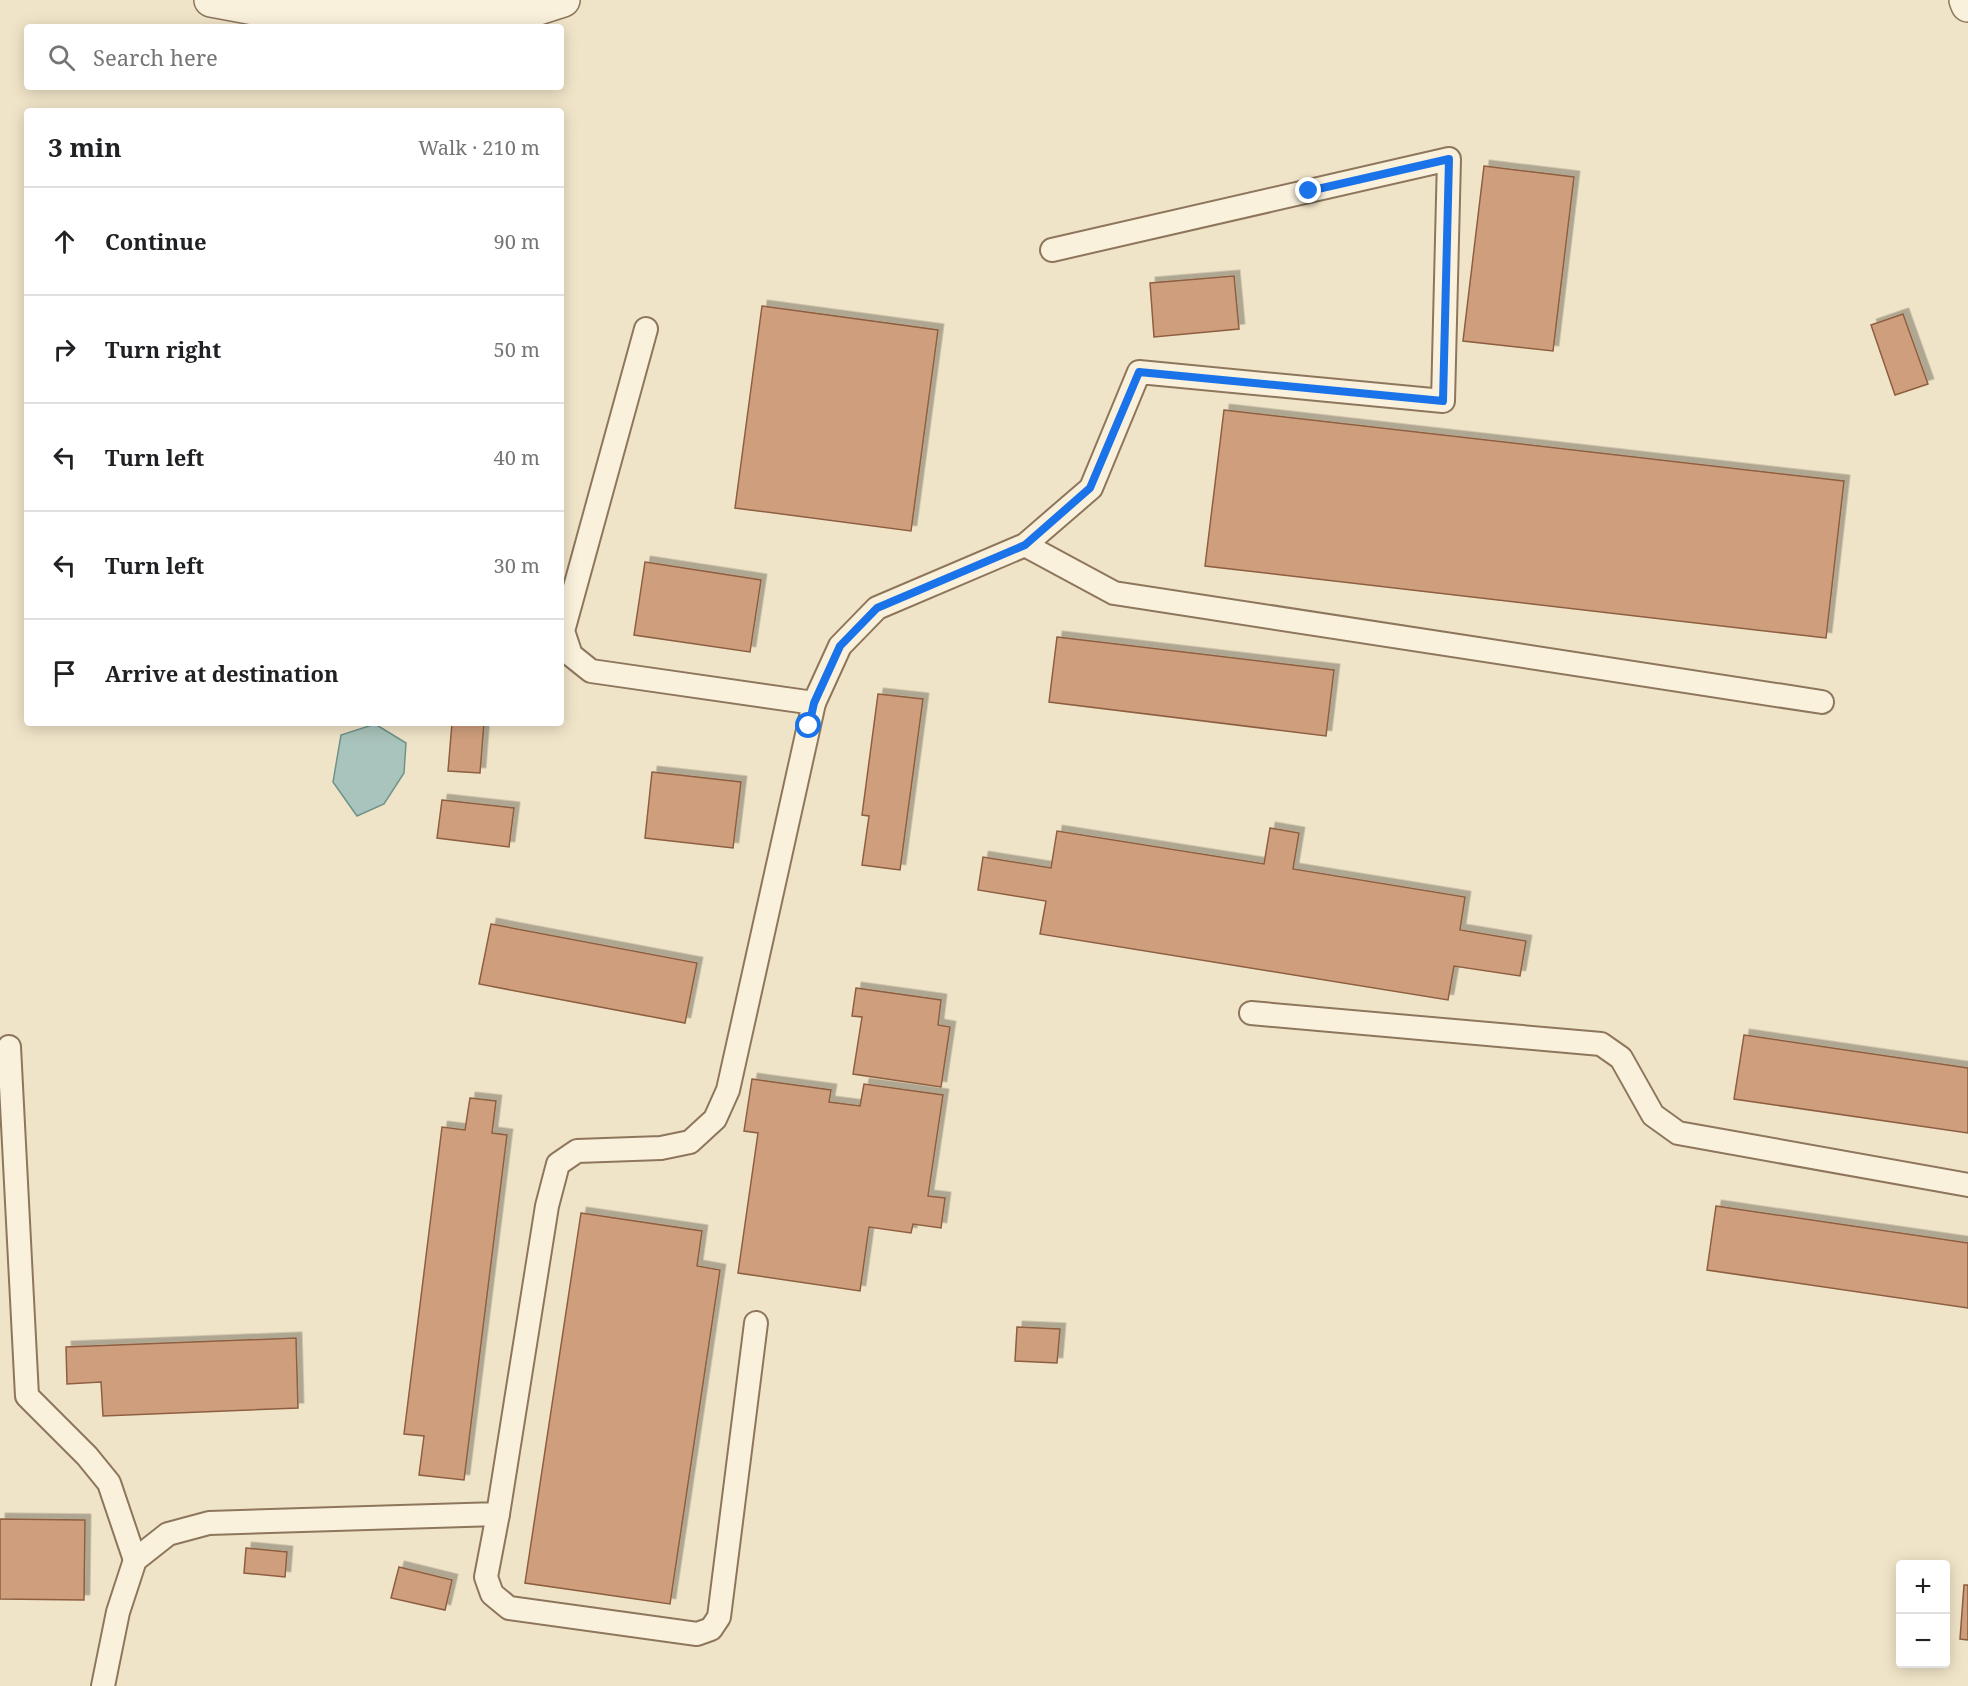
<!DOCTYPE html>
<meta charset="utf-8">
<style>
:root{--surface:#fff;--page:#f2f2f2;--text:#202124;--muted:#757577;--line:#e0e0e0}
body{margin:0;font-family:"Noto Serif",serif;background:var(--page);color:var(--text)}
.controls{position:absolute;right:18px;bottom:18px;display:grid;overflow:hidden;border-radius:6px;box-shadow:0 3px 15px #0003}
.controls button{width:54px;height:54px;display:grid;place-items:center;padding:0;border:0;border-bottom:2px solid var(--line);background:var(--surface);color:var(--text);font:30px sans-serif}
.stop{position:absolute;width:18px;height:18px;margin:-14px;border:4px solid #1a73e8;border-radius:50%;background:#fff}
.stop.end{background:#1a73e8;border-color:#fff;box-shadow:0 2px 6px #0008}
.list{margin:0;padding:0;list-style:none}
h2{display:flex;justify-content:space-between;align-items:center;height:78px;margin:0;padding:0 24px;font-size:26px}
h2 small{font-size:20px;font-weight:400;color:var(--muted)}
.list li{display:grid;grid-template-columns:39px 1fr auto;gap:18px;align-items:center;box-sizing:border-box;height:108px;padding:0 24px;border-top:2px solid var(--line)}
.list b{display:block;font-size:22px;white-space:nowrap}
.list em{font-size:20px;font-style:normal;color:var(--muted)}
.icon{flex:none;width:33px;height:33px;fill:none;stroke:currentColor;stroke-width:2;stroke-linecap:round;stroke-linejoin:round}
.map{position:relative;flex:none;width:1968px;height:1686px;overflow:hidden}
.search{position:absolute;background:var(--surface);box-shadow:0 3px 15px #0003;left:24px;top:24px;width:540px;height:66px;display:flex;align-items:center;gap:15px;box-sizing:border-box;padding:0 21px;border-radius:6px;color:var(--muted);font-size:22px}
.panel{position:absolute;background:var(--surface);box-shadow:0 3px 15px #0003;left:24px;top:108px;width:540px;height:618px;border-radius:6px}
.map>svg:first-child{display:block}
.water{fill:#a9c4bc;stroke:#6f938a;stroke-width:1.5}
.building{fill:#cf9f7d;stroke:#8d5f41;stroke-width:1.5;filter:url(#shadow)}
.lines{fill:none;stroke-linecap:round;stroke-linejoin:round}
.lane-casing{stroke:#8d765c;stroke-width:26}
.street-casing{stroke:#8d765c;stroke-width:36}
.lane{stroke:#faf1dc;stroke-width:22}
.street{stroke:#faf1dc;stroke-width:33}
.route{stroke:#1a73e8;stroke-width:8}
</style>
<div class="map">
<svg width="1968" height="1686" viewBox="0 0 1968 1686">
<defs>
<filter id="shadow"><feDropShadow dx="5.5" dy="-5.5" stdDeviation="0" flood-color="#0004"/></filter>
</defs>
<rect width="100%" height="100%" fill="#f0e4c8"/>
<polygon class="water" points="375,724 406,743 404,773 384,804 357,816 333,782 341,735"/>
<g class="building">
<polygon points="1484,166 1574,177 1553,351 1463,341"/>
<polygon points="1234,276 1239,329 1154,337 1150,283"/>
<polygon points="762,306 938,330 911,531 735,508"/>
<polygon points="1903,314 1928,384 1895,395 1871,325"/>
<polygon points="1224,410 1844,481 1826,638 1205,566"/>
<polygon points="645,562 761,580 750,652 634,635"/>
<polygon points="1057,637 1334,670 1326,736 1049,702"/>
<polygon points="878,694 923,699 900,870 862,865 869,816 862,815"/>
<polygon points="452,723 484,723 480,773 448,771"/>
<polygon points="652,772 741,782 733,848 645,838"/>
<polygon points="442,800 514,808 509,847 437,838"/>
<polygon points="1270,828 1299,833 1293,869 1465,897 1460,930 1526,941 1520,976 1454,966 1448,1000 1040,934 1046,901 978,890 983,857 1051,868 1057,831 1264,864"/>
<polygon points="491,924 697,963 685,1023 479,984"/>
<polygon points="856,988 941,1000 938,1025 950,1027 941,1087 853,1074 862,1017 852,1016"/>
<polygon points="1744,1035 1968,1068 1968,1133 1734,1099"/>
<polygon points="752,1079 831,1090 829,1102 860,1106 864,1084 943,1095 928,1196 945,1198 941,1228 913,1224 911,1233 869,1227 860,1291 738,1273 758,1133 744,1131"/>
<polygon points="470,1098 496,1101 492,1133 507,1135 464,1480 419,1475 424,1436 404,1434 442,1127 465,1130"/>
<polygon points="1716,1206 1968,1243 1968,1308 1707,1270"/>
<polygon points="581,1213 702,1231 697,1266 720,1270 670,1604 525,1583"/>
<polygon points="1017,1327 1060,1329 1057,1363 1015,1361"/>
<polygon points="296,1338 298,1408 103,1416 101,1382 67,1384 66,1347"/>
<polygon points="0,1519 85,1520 84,1600 0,1599"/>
<polygon points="246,1548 287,1552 285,1577 244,1573"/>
<polygon points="399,1567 452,1580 445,1610 391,1598"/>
<polygon points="1964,1585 1968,1585 1968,1640 1960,1639"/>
</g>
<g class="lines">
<defs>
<g id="lane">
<polyline points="1025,545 1114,593 1822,702"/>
<polyline points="814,703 840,646 877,608 1025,545 1091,488 1139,372 1443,401 1449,159 1052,250"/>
<polyline points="1251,1013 1601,1044 1621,1058 1653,1115 1678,1133 1968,1185"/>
<polyline points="9,1047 27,1396 87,1456 109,1483 135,1560"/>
<polyline points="498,1514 486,1577 492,1594 509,1608 697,1634 711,1629 719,1617 756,1323"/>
<polyline points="103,1686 118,1612 135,1560 168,1534 209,1523 498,1514 547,1206 558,1164 577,1151 661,1148 690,1142 715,1119 728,1090 814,703 591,671 571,655 563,631 646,329"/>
</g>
<g id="street">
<polyline points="211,0 254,8 529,11 563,0"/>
<polyline points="1966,0 1968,5"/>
</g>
</defs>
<use href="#lane" class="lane-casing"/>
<use href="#street" class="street-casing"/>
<use href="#lane" class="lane"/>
<use href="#street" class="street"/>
</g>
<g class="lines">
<polyline class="route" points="809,726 814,703 840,646 877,608 1025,545 1090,488 1139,372 1443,401 1449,159 1309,191"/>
</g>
</svg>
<div class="controls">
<button>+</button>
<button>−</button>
</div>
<div class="stop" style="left:809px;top:726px"></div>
<div class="stop end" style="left:1309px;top:191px"></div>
<div class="search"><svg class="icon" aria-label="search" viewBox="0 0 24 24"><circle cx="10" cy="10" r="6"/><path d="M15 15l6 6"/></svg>Search here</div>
<section class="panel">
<h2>3 min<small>Walk · 210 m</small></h2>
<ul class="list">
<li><svg class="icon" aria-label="ahead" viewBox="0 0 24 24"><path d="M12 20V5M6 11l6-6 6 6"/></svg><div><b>Continue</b></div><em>90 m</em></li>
<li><svg class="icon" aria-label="right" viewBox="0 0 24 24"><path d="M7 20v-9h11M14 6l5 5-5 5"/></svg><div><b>Turn right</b></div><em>50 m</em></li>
<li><svg class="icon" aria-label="left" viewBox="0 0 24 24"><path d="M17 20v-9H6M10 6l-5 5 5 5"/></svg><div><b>Turn left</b></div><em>40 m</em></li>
<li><svg class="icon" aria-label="left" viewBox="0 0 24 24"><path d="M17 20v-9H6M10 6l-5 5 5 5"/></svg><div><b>Turn left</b></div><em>30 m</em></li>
<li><svg class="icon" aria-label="arrive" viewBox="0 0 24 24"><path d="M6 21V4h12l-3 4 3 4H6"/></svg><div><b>Arrive at destination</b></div></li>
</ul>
</section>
</div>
